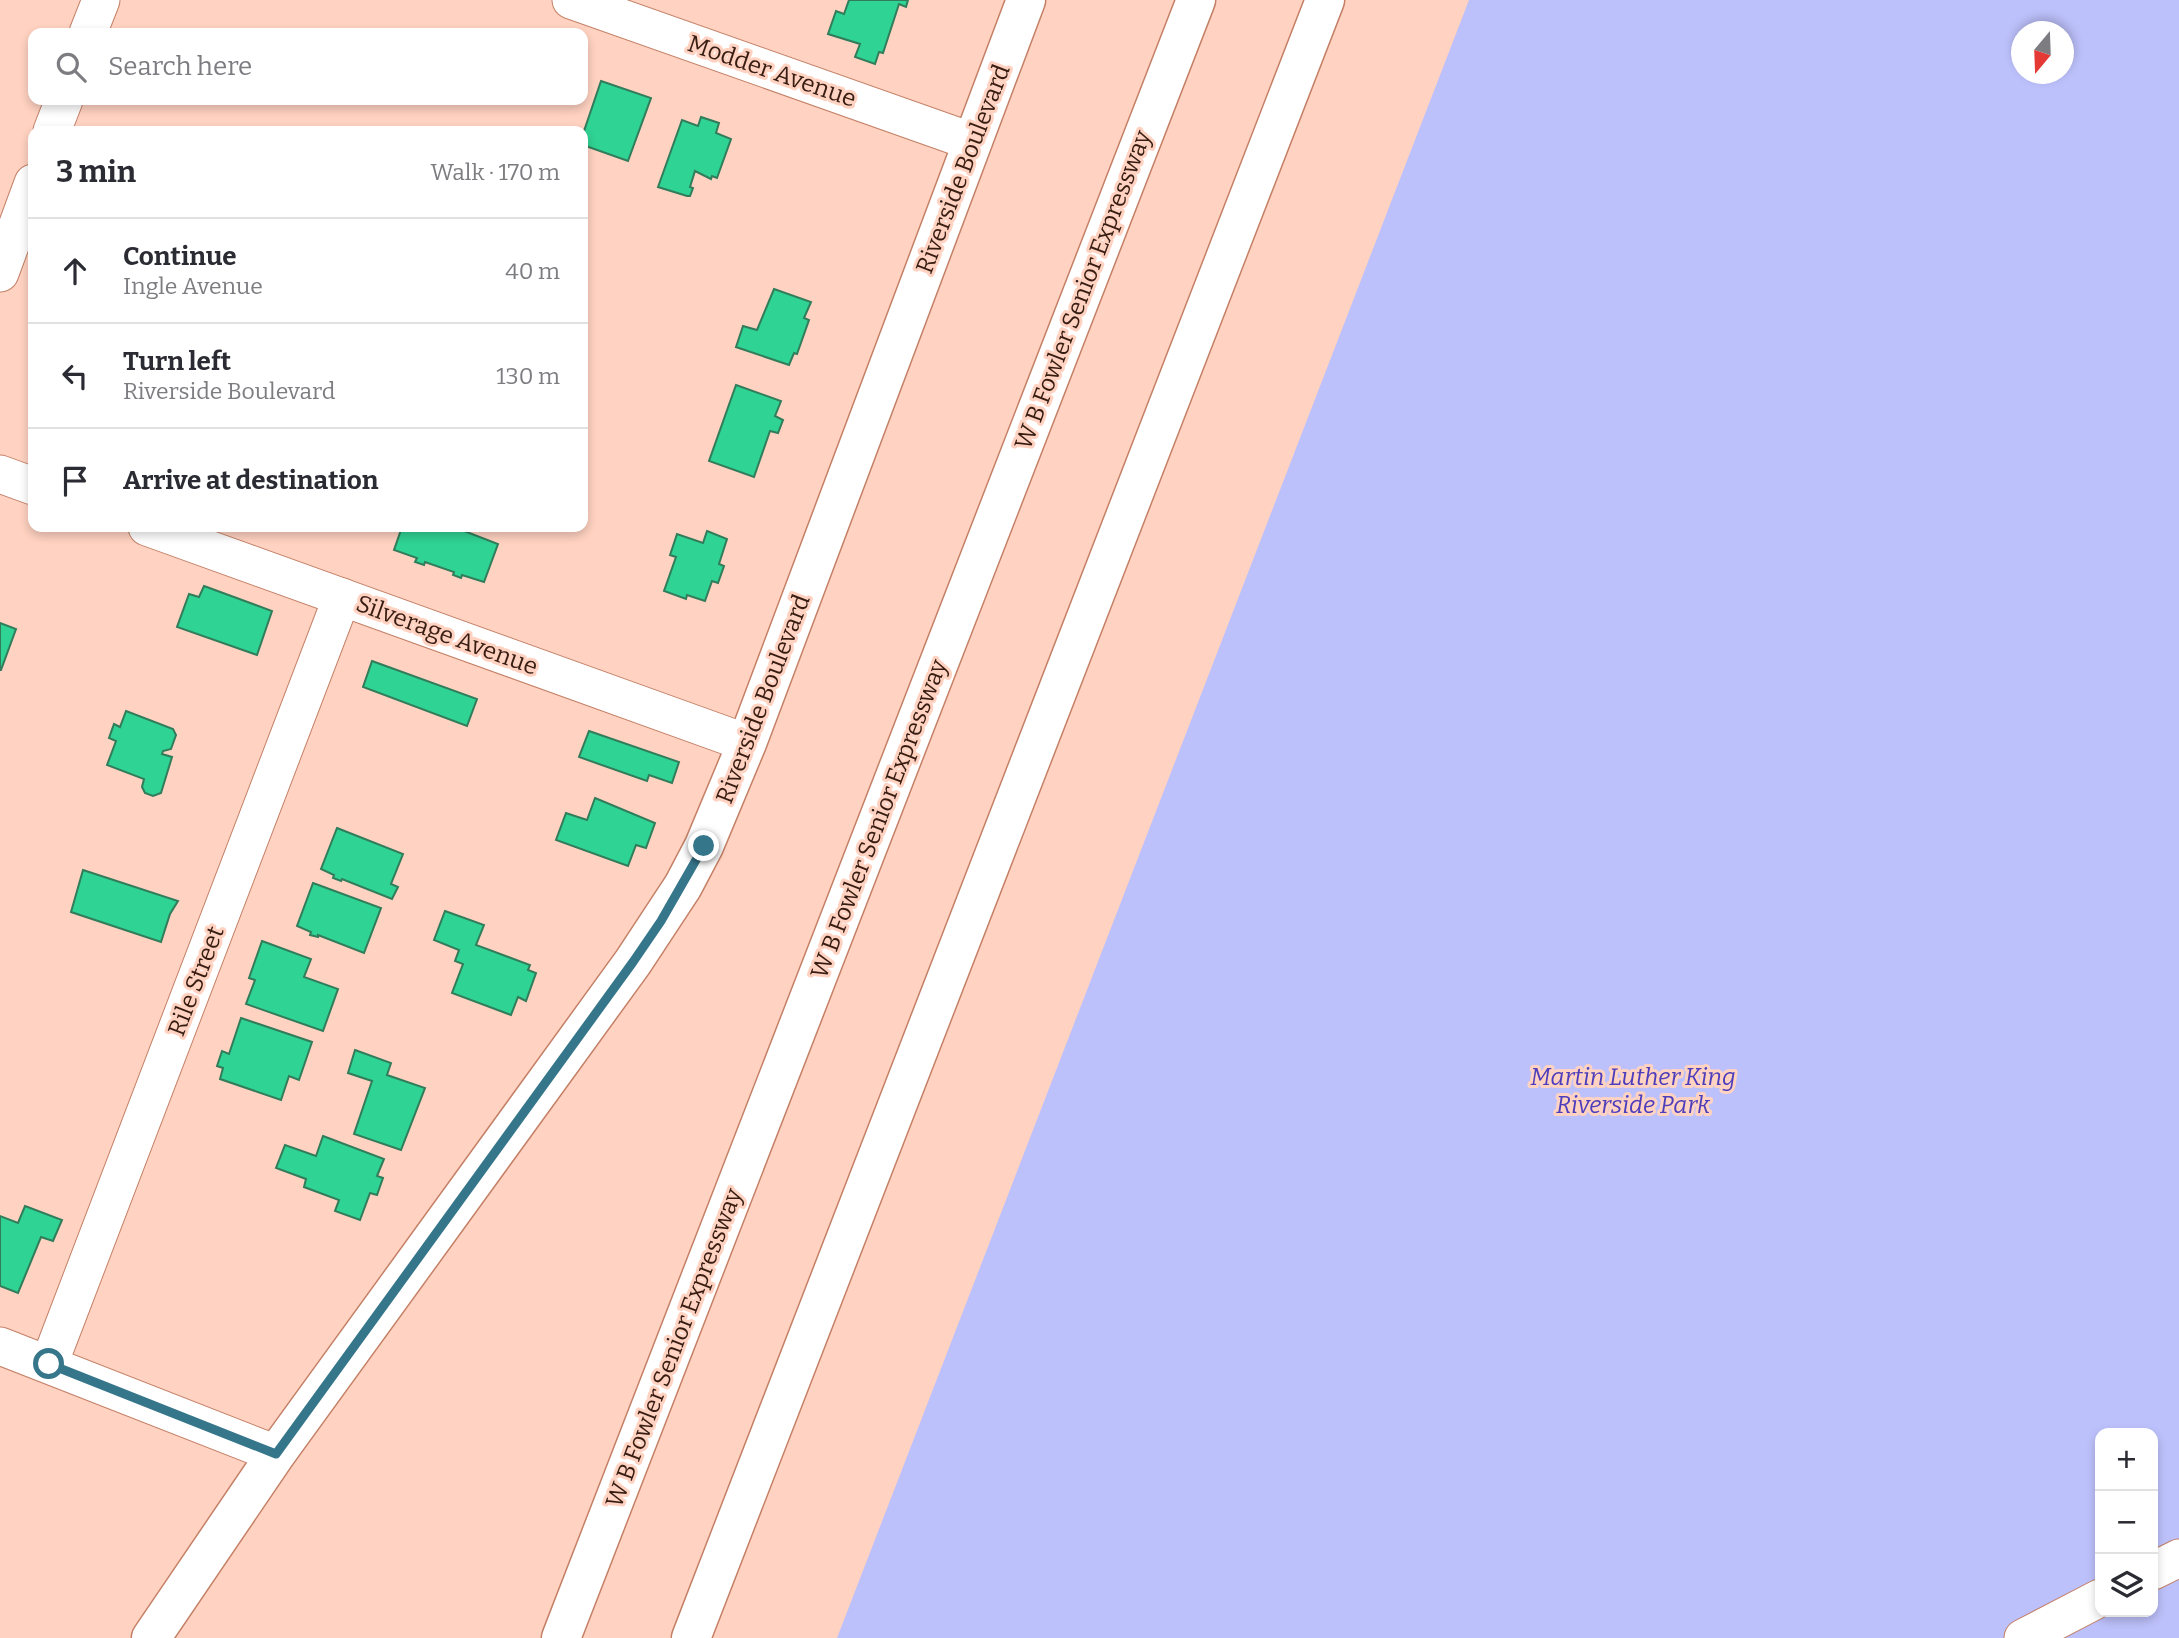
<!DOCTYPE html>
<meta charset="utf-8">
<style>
:root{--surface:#fff;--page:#f7f7f7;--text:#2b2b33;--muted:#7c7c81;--line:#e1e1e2}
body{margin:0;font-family:Bitter,serif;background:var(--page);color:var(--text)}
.controls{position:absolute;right:21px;bottom:21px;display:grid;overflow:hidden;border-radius:14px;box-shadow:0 4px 10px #0003}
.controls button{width:63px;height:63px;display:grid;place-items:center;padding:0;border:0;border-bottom:2px solid var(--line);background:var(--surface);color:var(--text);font:35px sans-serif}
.compass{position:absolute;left:2011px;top:21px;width:63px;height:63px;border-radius:50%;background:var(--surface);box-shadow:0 4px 10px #0003;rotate:199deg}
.stop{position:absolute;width:21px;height:21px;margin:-16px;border:5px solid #36768a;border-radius:50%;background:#fff}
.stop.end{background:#36768a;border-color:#fff;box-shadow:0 2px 7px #0008}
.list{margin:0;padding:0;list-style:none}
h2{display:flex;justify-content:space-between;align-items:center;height:91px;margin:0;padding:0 28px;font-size:30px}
h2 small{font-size:23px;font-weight:400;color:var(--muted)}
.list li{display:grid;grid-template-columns:46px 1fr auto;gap:21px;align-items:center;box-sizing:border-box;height:105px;padding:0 28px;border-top:2px solid var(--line)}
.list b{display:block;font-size:26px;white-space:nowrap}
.list p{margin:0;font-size:23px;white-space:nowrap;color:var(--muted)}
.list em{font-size:23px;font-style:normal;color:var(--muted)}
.icon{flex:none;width:38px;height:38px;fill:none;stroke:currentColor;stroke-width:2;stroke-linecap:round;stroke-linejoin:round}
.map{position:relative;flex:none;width:2179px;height:1638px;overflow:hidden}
.search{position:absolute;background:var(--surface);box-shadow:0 4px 10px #0003;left:28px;top:28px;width:560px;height:77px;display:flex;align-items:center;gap:18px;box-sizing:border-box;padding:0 24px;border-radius:14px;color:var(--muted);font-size:26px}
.panel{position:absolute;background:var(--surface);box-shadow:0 4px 10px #0003;left:28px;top:126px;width:560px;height:406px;border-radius:14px}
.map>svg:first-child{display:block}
.green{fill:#bdc1fb;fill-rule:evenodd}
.building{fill:#2fd393;stroke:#317d5b;stroke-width:2}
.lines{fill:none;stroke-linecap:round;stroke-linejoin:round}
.minor-casing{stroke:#c48067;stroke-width:39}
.tertiary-casing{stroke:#c48067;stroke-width:41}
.motorway-casing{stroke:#c48067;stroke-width:41}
.minor{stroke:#fff;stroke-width:37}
.tertiary{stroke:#fff;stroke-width:38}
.motorway{stroke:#fff;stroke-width:38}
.route{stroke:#36768a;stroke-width:9}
.labels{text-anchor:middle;stroke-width:6;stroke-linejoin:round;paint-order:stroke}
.street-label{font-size:24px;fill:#371c11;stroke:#ffd2c1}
.park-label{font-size:24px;font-style:italic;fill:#4c3dbc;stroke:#ffd2c1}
</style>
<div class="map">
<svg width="2179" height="1638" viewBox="0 0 2179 1638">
<rect width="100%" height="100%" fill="#ffd2c1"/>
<path class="green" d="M1469 0H2179V1638H837ZM2022 32H2064V74H2022ZM2100 1433H2153V1612H2100Z"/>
<g class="building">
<polygon points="849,0 908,0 906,7 899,4 883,53 879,52 875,64 855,57 860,44 828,34 836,11 844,14"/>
<polygon points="601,81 651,98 628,161 583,145 583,134"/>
<polygon points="701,117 719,123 716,133 731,139 717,178 712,176 711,179 695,171 690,187 693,188 690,196 687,196 658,187 682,120 698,126"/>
<polygon points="774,289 811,302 804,318 809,320 797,354 794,353 789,365 736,347 743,326 757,330"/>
<polygon points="736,385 781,401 775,416 783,420 778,433 770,431 754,477 709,461"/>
<polygon points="402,527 454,527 498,544 484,582 462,575 461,578 453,575 454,572 425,562 424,565 415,562 417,558 394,550"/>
<polygon points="707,531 727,539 719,564 724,566 718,583 712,581 705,601 687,595 686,599 664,591 676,557 670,555 677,534 703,543"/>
<polygon points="204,586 272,611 257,655 177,627 189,594 199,597"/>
<polygon points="0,623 16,629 1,670 0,670"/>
<polygon points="372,661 477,699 467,726 363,687"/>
<polygon points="126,711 173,729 176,735 171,749 163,751 162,754 172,757 161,793 153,796 145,793 142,787 144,779 107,765 116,741 109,738 114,724 120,727"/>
<polygon points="589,731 679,762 672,783 649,775 647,781 579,757"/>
<polygon points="595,798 655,823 646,848 636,845 628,866 556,840 566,813 587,820"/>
<polygon points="337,828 403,854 391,884 398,887 392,899 342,879 341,881 333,878 334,875 321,869"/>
<polygon points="83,870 178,901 170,914 161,942 71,912"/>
<polygon points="313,883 381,908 364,953 318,935 318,937 310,935 311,932 297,926"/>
<polygon points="445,911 484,925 476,945 530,965 528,970 536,973 526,1001 518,997 511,1015 452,993 463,964 455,961 459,950 434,940"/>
<polygon points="262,941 311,959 304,977 338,989 323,1031 246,1004 255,980 249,978"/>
<polygon points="241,1018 312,1042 299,1080 289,1076 281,1100 220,1079 223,1068 217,1066 222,1051 229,1054"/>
<polygon points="355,1050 391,1063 387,1075 425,1088 401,1150 354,1134 372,1081 348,1073"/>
<polygon points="323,1136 384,1159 377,1176 383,1178 377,1195 370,1193 360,1220 335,1211 339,1200 304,1187 306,1179 276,1168 285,1145 316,1156"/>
<polygon points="25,1206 62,1220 53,1241 41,1237 18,1293 0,1286 0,1216 18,1223"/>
</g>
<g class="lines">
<defs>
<g id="minor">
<polyline points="571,0 973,142"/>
<polyline points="88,33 101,0"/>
<polyline points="52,131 64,100"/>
<polyline points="0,273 33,183"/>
<polyline points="0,474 33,486"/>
<polyline points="147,527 747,743"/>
<polyline points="0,1346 276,1454"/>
<polyline points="49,1364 342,597"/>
<polyline points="2153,1571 2179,1558"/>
<polyline points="2023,1638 2100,1598"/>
</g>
<polyline id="tertiary" points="151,1638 276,1454 633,962 683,886 704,846 747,743 1026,0"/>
<g id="motorway">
<polyline points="561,1638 1196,0"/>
<polyline points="691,1638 1325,0"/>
</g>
</defs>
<use href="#minor" class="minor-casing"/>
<use href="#tertiary" class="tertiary-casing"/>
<use href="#motorway" class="motorway-casing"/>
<use href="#minor" class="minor"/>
<use href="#tertiary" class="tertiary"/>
<use href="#motorway" class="motorway"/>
</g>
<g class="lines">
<polyline class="route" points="49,1364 276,1454 633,962 661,921 704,846"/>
</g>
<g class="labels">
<g class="street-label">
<text transform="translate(772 71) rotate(19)" y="8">Modder Avenue</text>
<text transform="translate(963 169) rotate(-69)" y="8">Riverside Boulevard</text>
<text transform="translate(1083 290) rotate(-69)" y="8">W B Fowler Senior Expressway</text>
<text transform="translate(447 635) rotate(20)" y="8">Silverage Avenue</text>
<text transform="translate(763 699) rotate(-69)" y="8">Riverside Boulevard</text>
<text transform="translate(879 819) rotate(-69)" y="8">W B Fowler Senior Expressway</text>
<text transform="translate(196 981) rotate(-69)" y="8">Rile Street</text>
<text transform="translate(674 1348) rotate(-69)" y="8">W B Fowler Senior Expressway</text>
</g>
<g class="park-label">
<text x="1633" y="1085">Martin Luther King<tspan x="1633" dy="28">Riverside Park</tspan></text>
</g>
</g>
</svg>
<div class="controls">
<button>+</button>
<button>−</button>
<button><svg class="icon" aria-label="layers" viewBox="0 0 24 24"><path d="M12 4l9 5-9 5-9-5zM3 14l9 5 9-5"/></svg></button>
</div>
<svg class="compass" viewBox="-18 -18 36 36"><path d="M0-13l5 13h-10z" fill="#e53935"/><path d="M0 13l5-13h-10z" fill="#7c7c81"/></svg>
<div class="stop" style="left:49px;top:1364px"></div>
<div class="stop end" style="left:704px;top:846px"></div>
<div class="search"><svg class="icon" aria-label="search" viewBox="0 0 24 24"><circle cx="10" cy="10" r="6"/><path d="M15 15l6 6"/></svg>Search here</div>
<section class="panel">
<h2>3 min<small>Walk · 170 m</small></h2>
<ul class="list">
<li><svg class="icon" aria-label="ahead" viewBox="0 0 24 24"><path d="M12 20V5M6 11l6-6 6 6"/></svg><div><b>Continue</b><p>Ingle Avenue</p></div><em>40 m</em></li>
<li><svg class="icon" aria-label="left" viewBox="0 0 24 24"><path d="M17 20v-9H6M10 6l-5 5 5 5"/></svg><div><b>Turn left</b><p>Riverside Boulevard</p></div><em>130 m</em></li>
<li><svg class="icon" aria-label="arrive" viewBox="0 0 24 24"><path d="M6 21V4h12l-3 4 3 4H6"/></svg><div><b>Arrive at destination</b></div></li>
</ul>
</section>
</div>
